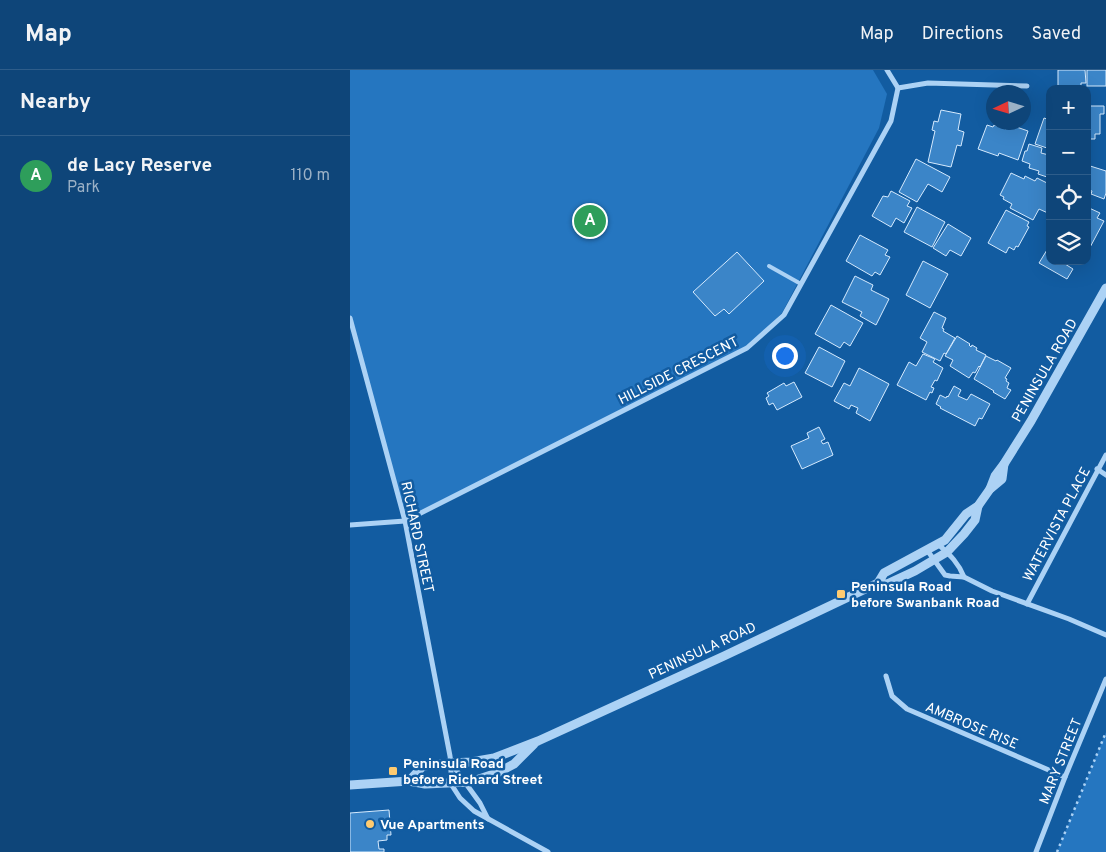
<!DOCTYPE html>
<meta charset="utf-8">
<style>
:root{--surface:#0e4579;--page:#174c7e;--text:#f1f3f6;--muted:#9bb1c6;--line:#2e5d8a;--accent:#ffcb70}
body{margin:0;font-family:Overpass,sans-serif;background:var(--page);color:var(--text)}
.controls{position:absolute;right:15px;top:15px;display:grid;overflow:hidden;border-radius:10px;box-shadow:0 5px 20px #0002}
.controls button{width:45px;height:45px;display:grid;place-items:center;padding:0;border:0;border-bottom:1px solid var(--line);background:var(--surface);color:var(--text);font:25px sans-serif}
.compass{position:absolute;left:636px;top:15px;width:45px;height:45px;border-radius:50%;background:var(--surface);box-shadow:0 5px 20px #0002;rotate:266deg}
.you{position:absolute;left:434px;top:285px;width:18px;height:18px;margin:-12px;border:4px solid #fff;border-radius:50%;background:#1a73e8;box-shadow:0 0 0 8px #1a73e833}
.badge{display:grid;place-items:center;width:32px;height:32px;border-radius:50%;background:var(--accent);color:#fff;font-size:16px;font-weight:700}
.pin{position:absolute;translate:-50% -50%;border:2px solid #fff;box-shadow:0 1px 5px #0006}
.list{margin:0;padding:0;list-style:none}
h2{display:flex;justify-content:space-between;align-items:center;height:65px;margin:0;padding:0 20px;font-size:21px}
h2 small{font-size:16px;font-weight:400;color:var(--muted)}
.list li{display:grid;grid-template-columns:32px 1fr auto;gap:15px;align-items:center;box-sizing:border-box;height:80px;padding:0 20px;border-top:1px solid var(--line)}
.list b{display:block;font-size:19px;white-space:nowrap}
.list p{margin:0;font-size:16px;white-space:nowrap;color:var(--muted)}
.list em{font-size:16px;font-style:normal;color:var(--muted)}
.icon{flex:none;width:28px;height:28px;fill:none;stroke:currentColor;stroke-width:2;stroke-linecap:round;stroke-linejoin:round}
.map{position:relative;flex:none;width:756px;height:782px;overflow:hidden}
header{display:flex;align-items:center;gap:30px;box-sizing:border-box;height:70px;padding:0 25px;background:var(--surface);border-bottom:1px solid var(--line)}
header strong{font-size:24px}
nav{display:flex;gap:28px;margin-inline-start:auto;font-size:18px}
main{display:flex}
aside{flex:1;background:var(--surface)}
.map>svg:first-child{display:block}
.green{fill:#2576c0}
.building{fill:#3b85c8;stroke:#d5eafe}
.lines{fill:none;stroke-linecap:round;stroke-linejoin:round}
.path{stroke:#acd2f5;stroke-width:2.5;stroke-dasharray:2.5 4;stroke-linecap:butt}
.service{stroke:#acd2f5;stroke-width:4}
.minor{stroke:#acd2f5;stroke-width:5}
.tertiary{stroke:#acd2f5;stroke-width:9}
.poi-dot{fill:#ffcb70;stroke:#125ca1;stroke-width:2}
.labels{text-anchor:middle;stroke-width:5;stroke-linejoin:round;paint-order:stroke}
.street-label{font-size:14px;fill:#fff;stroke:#125ca1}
.poi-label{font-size:14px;font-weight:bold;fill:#fff;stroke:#125ca1;text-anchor:start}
</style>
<header>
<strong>Map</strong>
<nav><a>Map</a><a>Directions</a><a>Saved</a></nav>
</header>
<main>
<aside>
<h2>Nearby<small></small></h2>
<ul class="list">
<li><span class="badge" style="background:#2e9e5b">A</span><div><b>de Lacy Reserve</b><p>Park</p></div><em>110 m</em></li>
</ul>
</aside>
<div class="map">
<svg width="756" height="782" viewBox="0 0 756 782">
<rect width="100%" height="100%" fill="#125ca1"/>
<g class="green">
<polygon points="0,0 523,0 537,24 529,58 432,243 397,278 55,451 0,248"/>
<polygon points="756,662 756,782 707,782"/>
</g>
<g class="building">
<polygon points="708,0 735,0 736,13 731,13 731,16 708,16"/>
<rect x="737" y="0" width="19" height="16"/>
<polygon points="737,36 754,36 754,44 750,44 750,64 745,64 745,69 737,69"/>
<polygon points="591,40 611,44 608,60 614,62 611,76 607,75 601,97 578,92 585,61 582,60 584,51 588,52"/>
<polygon points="694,48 700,50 700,79 685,74"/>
<polygon points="658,54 678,61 668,90 649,83 648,86 628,79 637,55 643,57 644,55 656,59"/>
<polygon points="679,74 692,78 691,83 699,85 697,92 700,93 700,98 697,107 688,104 689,101 679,98 680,94 672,91 675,81 677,81"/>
<polygon points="566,89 600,107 592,122 578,114 567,132 549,122"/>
<polygon points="737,95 756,101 756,123 754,129 741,124 742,121 737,119"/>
<polygon points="661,103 674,109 675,106 685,111 687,108 699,114 697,118 699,120 697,124 700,125 700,144 689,139 683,150 660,138 662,134 653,129 654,127 650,125"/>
<polygon points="541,121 560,131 557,136 562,138 554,153 546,148 541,157 522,146 533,126 538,127"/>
<polygon points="567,137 595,152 582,177 554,162"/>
<polygon points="737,137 750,143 747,148 754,151 737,183"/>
<polygon points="656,140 679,152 677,156 679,157 668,177 666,176 664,180 659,177 656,183 638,173"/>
<polygon points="598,154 621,168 611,186 600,180 596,186 583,178"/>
<polygon points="510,165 538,180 535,185 540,187 530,205 525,202 522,206 496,191"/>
<polygon points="700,175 700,191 716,191 715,194 723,199 717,209 689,193"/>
<polygon points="387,182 414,211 379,244 374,239 365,246 343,222"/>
<polygon points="573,191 598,204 580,238 556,225"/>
<polygon points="505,206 523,215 521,220 539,229 526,255 510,246 512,242 492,232"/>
<polygon points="481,235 513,253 500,276 494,272 490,278 465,264"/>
<polygon points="584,242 596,248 592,258 594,259 593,261 605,268 596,284 594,283 590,291 572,282 577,272 570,268"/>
<polygon points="607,266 620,274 619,275 621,277 622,275 627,278 626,280 636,285 630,297 629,296 625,303 623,302 619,308 600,296 603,290 595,286"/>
<polygon points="469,277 495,291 482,317 455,303"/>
<polygon points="573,284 585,289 583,292 593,298 587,311 585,310 581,317 584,318 582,323 580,322 576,330 547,315 559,292 566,296"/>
<polygon points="636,286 646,291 647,290 661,298 655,308 657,309 656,311 659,313 657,318 661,320 655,329 643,322 644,321 624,309"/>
<polygon points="509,298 539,314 520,351 506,343 508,338 501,335 499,339 484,331 494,313 500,316"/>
<polygon points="444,312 452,327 427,340 423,333 419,335 416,328 419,326 417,323 434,313 436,316"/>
<polygon points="604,316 611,320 608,326 617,330 621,324 640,334 632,349 629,348 625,356 590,338 591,337 586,334 590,325 596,328 597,326 598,327"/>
<polygon points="469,357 475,369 471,371 473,374 478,372 483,385 452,399 441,376 459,368 457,363"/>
<polygon points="39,740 41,765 37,765 37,770 28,771 29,779 34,779 34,782 0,782 0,743"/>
</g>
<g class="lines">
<polyline class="path" points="707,782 756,662"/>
<polyline class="service" points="419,196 451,214"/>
<g class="minor">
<polyline points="548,18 578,13 677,16"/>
<polyline points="0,248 55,451 100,686 101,693 101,714 110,728 124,741 198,782"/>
<polyline points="747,399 756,405"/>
<polyline points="0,455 55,451 397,278 434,245 541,51 548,18 537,0"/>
<path d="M588 474C600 485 608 492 614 507"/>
<polyline points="577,480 595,505 600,506 614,507 642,521 719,549 756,565"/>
<polyline points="677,534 756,385"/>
<polyline points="536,606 542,626 557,639 715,707"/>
<polyline points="101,693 130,733 138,749"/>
<polyline points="686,782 715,707 756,609"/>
</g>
<g class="tertiary">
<polyline points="640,419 645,406 654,394 681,351 756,218"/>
<polyline points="528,513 534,503 595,470 616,444 628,436 640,419 652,409 654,394"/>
<polyline points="59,711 73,696 101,693 121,692 144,688 188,671 374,586 528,513 537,514 565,501 597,482 614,464 625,450 628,436"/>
<polyline points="0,715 59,711 75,714 120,712 147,703 164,694 184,674"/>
</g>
</g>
<g class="poi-dot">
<rect x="486" y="519" width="10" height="10" rx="2.5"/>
<rect x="38" y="696" width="10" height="10" rx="2.5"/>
<circle cx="20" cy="754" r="5"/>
</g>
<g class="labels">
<g class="street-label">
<text transform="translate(328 300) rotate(-27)" y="5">HILLSIDE CRESCENT</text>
<text transform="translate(694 300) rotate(-60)" y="5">PENINSULA ROAD</text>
<text transform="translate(706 454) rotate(-62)" y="5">WATERVISTA PLACE</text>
<text transform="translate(68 467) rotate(78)" y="5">RICHARD STREET</text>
<text transform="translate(352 580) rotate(-25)" y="5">PENINSULA ROAD</text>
<text transform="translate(622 655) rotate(23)" y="5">AMBROSE RISE</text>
<text transform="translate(710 691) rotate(-68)" y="5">MARY STREET</text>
</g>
<g class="poi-label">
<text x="501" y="521">Peninsula Road<tspan x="501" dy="16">before Swanbank Road</tspan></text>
<text x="53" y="698">Peninsula Road<tspan x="53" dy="16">before Richard Street</tspan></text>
<text x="30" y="759">Vue Apartments</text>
</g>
</g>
</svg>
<div class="controls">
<button>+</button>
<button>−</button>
<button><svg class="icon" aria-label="locate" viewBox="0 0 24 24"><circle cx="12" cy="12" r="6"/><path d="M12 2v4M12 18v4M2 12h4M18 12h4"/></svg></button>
<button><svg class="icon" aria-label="layers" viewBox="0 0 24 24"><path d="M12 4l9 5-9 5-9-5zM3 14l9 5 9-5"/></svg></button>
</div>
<svg class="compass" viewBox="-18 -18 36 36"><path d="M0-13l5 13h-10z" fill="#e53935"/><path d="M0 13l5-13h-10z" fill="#9bb1c6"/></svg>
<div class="you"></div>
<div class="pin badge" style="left:240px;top:151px;background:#2e9e5b">A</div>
</div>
</main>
